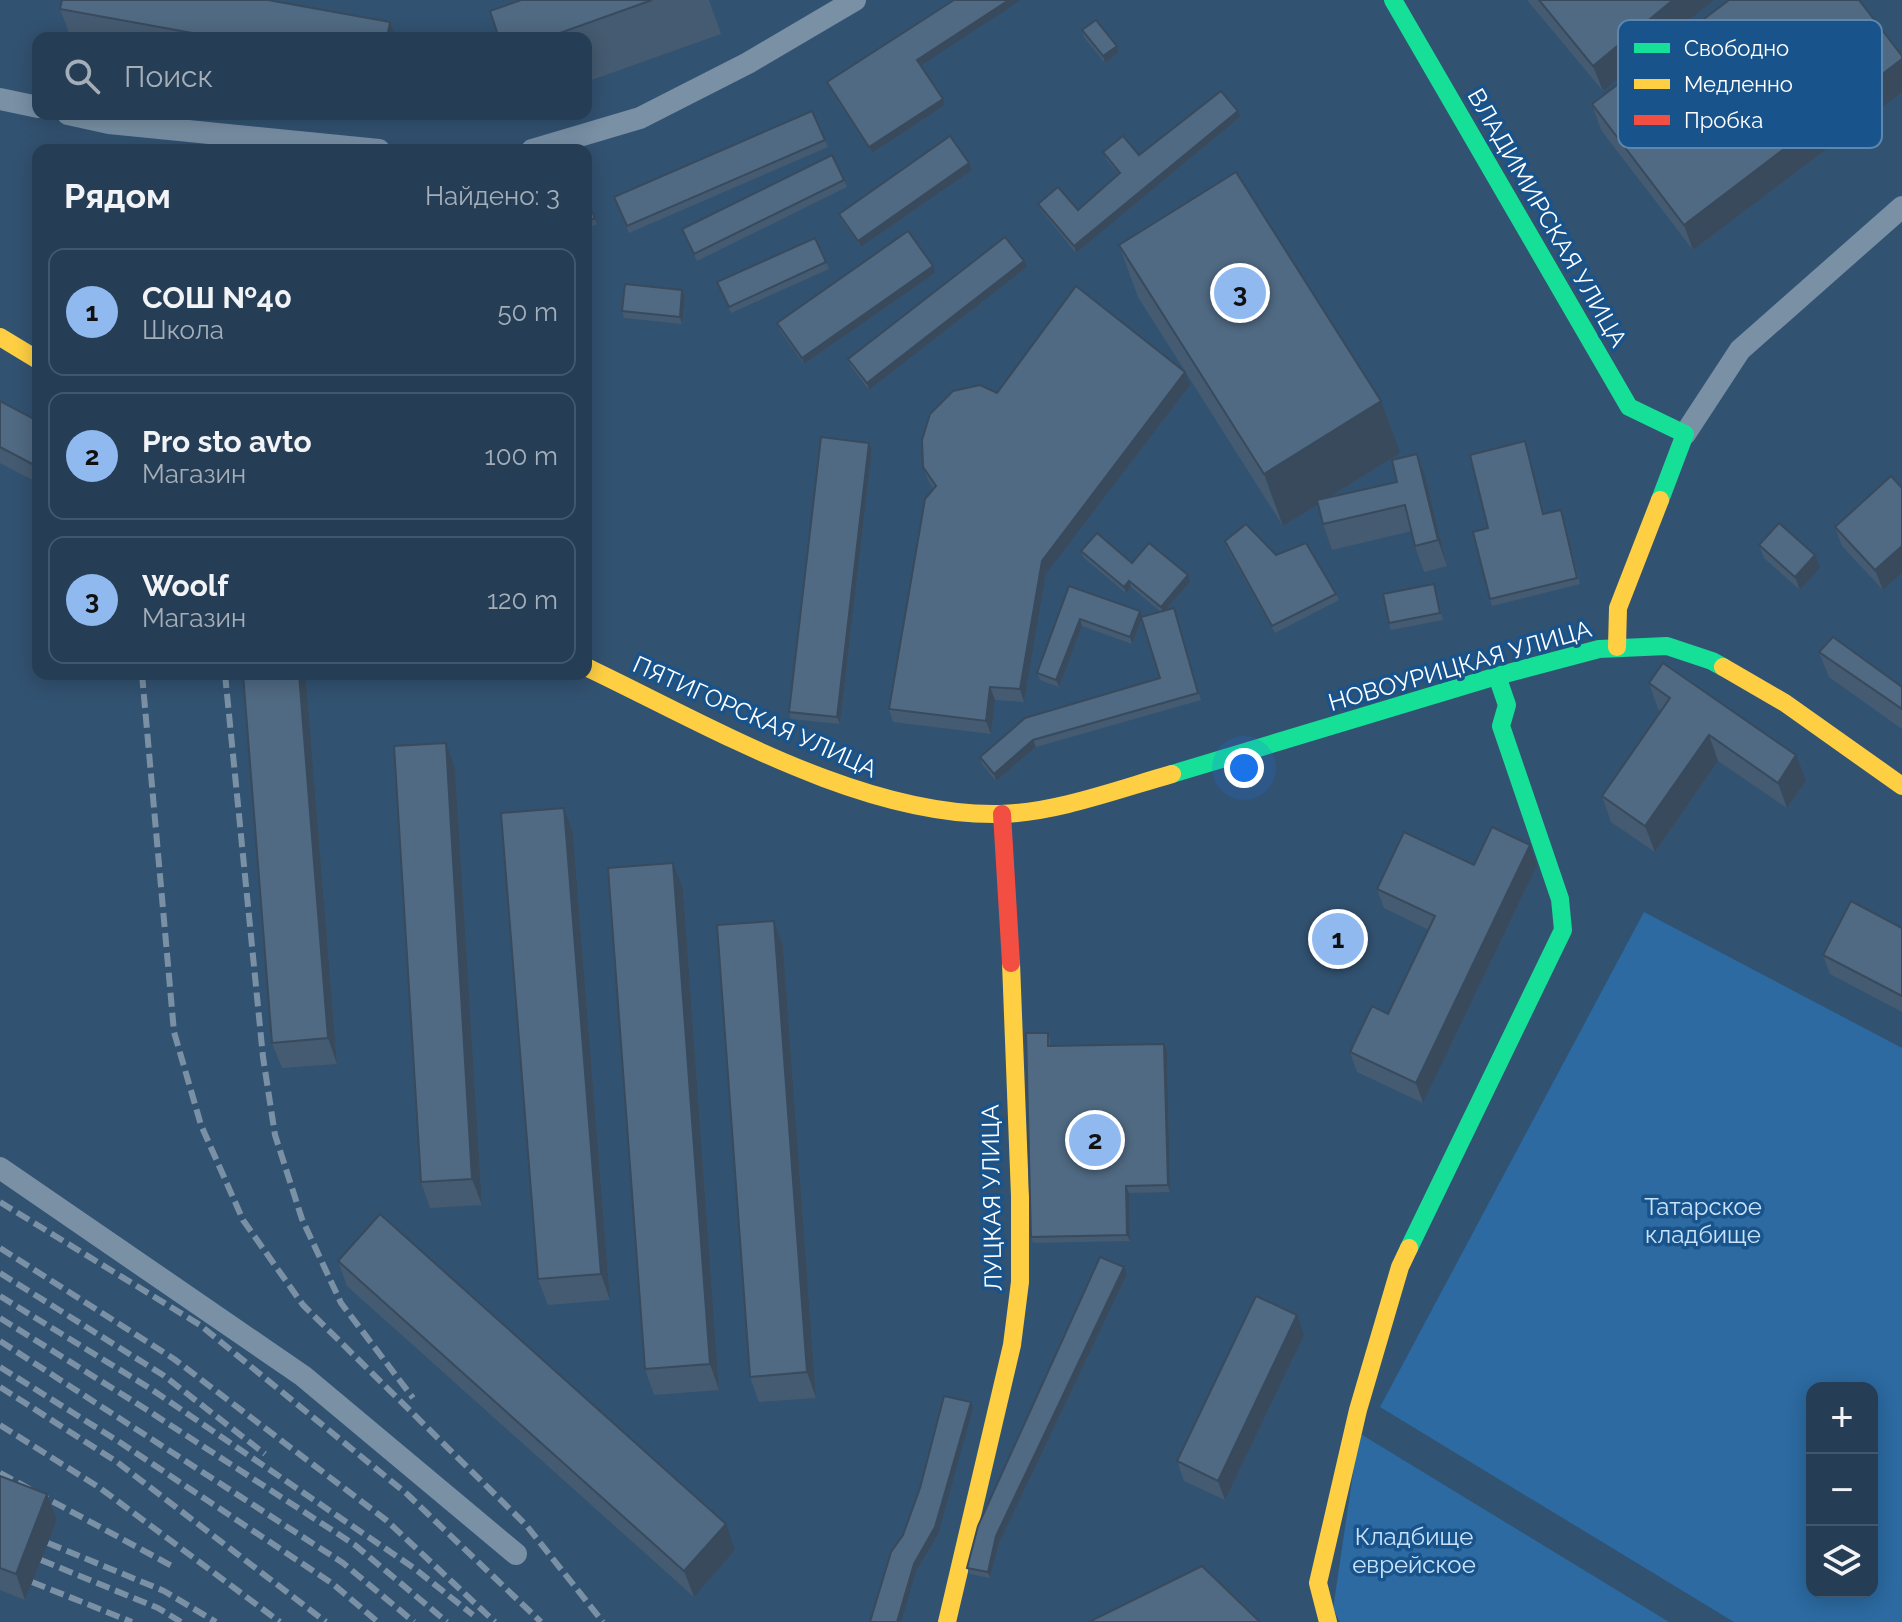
<!DOCTYPE html>
<html lang="ru">
<meta charset="utf-8">
<style>
:root{--surface:#263e55;--page:#32495f;--text:#f1f3f6;--muted:#a4aeb9;--line:#42576c;--accent:#90b9f0}
body{margin:0;font-family:Raleway,sans-serif;background:var(--page);color:var(--text)}
.controls{position:absolute;right:24px;bottom:24px;display:grid;overflow:hidden;border-radius:16px;box-shadow:0 4px 20px #0003}
.controls button{width:72px;height:72px;display:grid;place-items:center;padding:0;border:0;border-bottom:2px solid var(--line);background:var(--surface);color:var(--text);font:40px sans-serif}
.you{position:absolute;left:1244px;top:768px;width:28px;height:28px;margin:-20px;border:6px solid #fff;border-radius:50%;background:#1a73e8;box-shadow:0 0 0 12px #1a73e833}
.badge{display:grid;place-items:center;width:52px;height:52px;border-radius:50%;background:var(--accent);color:#111;font-size:26px;font-weight:700}
.pin{position:absolute;translate:-50% -50%;border:4px solid #fff;box-shadow:0 2px 8px #0006}
.list{margin:0;padding:0;list-style:none}
h2{display:flex;justify-content:space-between;align-items:center;height:104px;margin:0;padding:0 32px;font-size:34px}
h2 small{font-size:26px;font-weight:400;color:var(--muted)}
.list li{display:grid;grid-template-columns:52px 1fr auto;gap:24px;align-items:center;box-sizing:border-box;height:128px;margin:0 16px 16px;padding:0 16px;border:2px solid var(--line);border-radius:16px}
.list b{display:block;font-size:30px;white-space:nowrap}
.list p{margin:0;font-size:26px;white-space:nowrap;color:var(--muted)}
.list em{font-size:26px;font-style:normal;color:var(--muted)}
.icon{flex:none;width:44px;height:44px;fill:none;stroke:currentColor;stroke-width:2;stroke-linecap:round;stroke-linejoin:round}
.map{position:relative;flex:none;width:1902px;height:1622px;overflow:hidden}
.search{position:absolute;background:var(--surface);box-shadow:0 4px 20px #0003;left:32px;top:32px;width:560px;height:88px;display:flex;align-items:center;gap:20px;box-sizing:border-box;padding:0 28px;border-radius:16px;color:var(--muted);font-size:30px}
.panel{position:absolute;background:var(--surface);box-shadow:0 4px 20px #0003;left:32px;top:144px;width:560px;height:536px;border-radius:16px}
.map>svg:first-child{display:block}
.green{fill:#2c6aa1;fill-rule:evenodd}
.lines{fill:none;stroke-linecap:round;stroke-linejoin:round}
.street{stroke:#7990a5;stroke-width:22}
.fast{stroke:#16e098;stroke-width:18}
.slow{stroke:#ffcf43;stroke-width:18}
.jam{stroke:#f24e42;stroke-width:18}
.rail{stroke:#7a90a4;stroke-width:6;stroke-dasharray:14 6;stroke-linecap:butt}
.wall{fill:#455b71}
.shaded-wall{fill:#384a5c}
.building{fill:#506a83;stroke:#384a5c;stroke-width:2}
.labels{text-anchor:middle;stroke-width:7;stroke-linejoin:round;paint-order:stroke}
.street-label{font-size:24px;fill:#fff;stroke:#18538b}
.park-label{font-size:24px;fill:#c8e3fa;stroke:#18538b}
.key{fill:#18538b;stroke:#5d87ae;stroke-width:2}
.key-label{font-size:22px;fill:#fff}
</style>
<div class="map">
<svg width="1902" height="1622" viewBox="0 0 1902 1622">
<rect width="100%" height="100%" fill="#325271"/>
<g class="green">
<path d="M1644 912 1902 1048V1622H1734L1380 1407ZM1812 1388H1872V1592H1812Z"/>
<polygon points="1359,1433 1669,1622 1340,1622 1333,1609"/>
</g>
<g class="lines">
<g class="street">
<polyline points="0,99 38,107"/>
<polyline points="68,114 109,123 379,150"/>
<polyline points="532,150 640,118 748,63 855,0"/>
<polyline points="1685,434 1740,350 1902,207"/>
<polyline points="0,1168 303,1376 516,1554"/>
</g>
<g class="fast">
<polyline points="1393,0 1629,407 1685,434 1660,500"/>
<polyline points="1172,774 1497,676 1599,649 1667,646 1712,661 1723,667"/>
<polyline points="1409,1248 1563,930 1560,899 1501,726 1507,705 1497,676"/>
</g>
<g class="slow">
<polyline points="0,337 38,360"/>
<polyline points="1617,647 1618,608 1660,500"/>
<path d="M586 667C708 725 862 817 1000 814 1055 813 1119 789 1172 774"/>
<polyline points="1723,667 1785,703 1902,786"/>
<polyline points="947,1622 1012,1345 1020,1282 1020,1196 1011,963"/>
<polyline points="1328,1622 1318,1583 1358,1410 1400,1267 1409,1248"/>
</g>
<polyline class="jam" points="1002,814 1011,963"/>
<g class="rail">
<polyline points="142,674 174,1032 201,1125 243,1220 303,1305 526,1525 603,1622"/>
<polyline points="225,674 263,1057 275,1135 302,1219 341,1303 413,1398"/>
<polyline points="0,1202 200,1325 407,1494 541,1622"/>
<polyline points="0,1248 174,1359 386,1520 495,1622"/>
<polyline points="0,1273 163,1375 265,1454"/>
<polyline points="0,1296 151,1389 414,1568 473,1615"/>
<polyline points="0,1318 144,1408 355,1545 447,1622"/>
<polyline points="0,1341 343,1563 414,1622"/>
<polyline points="0,1367 121,1443 333,1584 378,1622"/>
<polyline points="0,1387 117,1462 326,1622"/>
<polyline points="0,1425 100,1488 280,1622"/>
<polyline points="0,1473 172,1566"/>
<polyline points="48,1543 164,1591 216,1622"/>
<polyline points="41,1560 158,1608 181,1622"/>
<polyline points="32,1582 132,1622"/>
</g>
</g>
<g class="wall">
<polygon points="521,0 709,0 721,34 586,82 586,38 499,38"/>
<polygon points="1527,0 1714,0 1603,91"/>
<polygon points="60,9 395,38 71,38"/>
<polygon points="1082,30 1117,46 1119,52 1105,63 1084,37"/>
<polygon points="1902,56 1902,92 1693,250 1601,130 1592,104"/>
<polygon points="827,82 945,105 872,153 830,89"/>
<polygon points="812,111 828,147 629,233 614,197"/>
<polygon points="371,114 401,114 400,119"/>
<polygon points="1240,117 1076,253 1041,210 1038,204 1078,210 1119,174 1106,159 1103,152 1139,155"/>
<polygon points="972,170 861,247 842,221 839,214"/>
<polygon points="844,180 847,187 697,261 682,229"/>
<polygon points="586,198 597,224 586,229"/>
<polygon points="1119,245 1400,453 1328,498 1426,480 1447,566 1424,572 1415,546 1412,531 1332,550 1323,524 1318,504 1283,526 1138,297"/>
<polygon points="826,262 829,269 731,313 720,289"/>
<polygon points="1027,267 869,390 850,365 848,359"/>
<polygon points="935,273 804,364 779,329 777,323"/>
<polygon points="682,290 685,296 682,324 624,318 622,311"/>
<polygon points="1190,385 1046,574 1024,702 995,700 991,734 893,722 889,709 934,489 928,480 923,467 997,393"/>
<polygon points="0,401 38,421 38,483 0,463"/>
<polygon points="1525,441 1544,514 1563,517 1580,584 1492,606 1490,599 1488,528"/>
<polygon points="869,443 872,449 840,724 791,719 789,712"/>
<polygon points="1902,488 1883,590 1842,546 1835,527"/>
<polygon points="1225,541 1276,555 1336,594 1339,600 1275,633 1227,548"/>
<polygon points="1759,545 1820,568 1800,590 1764,558"/>
<polygon points="1081,551 1132,563 1190,582 1166,610 1174,608 1201,700 1036,747 996,781 982,764 980,757 1160,678 1142,619 1132,644 1082,626 1059,687 1040,680 1037,673 1069,586 1142,617 1161,612 1131,587 1126,593 1084,558"/>
<polygon points="1434,584 1443,620 1391,630 1389,623"/>
<polygon points="1819,652 1902,687 1902,729 1829,677"/>
<polygon points="306,679 337,1064 282,1068 272,1043"/>
<polygon points="1649,683 1806,781 1787,808 1718,761 1655,852 1611,822 1602,796 1661,711 1658,709"/>
<polygon points="455,769 482,1205 430,1208 421,1182"/>
<polygon points="573,834 610,1300 548,1305 538,1279"/>
<polygon points="1530,845 1537,865 1423,1103 1357,1072 1350,1052 1388,1014 1429,930 1384,908 1377,889 1474,865"/>
<polygon points="683,889 719,1390 654,1395 645,1369"/>
<polygon points="774,921 783,946 816,1398 759,1402 750,1377"/>
<polygon points="1902,928 1902,1012 1830,974 1823,955"/>
<polygon points="1048,1033 1050,1039 1050,1046 1167,1051 1170,1192 1129,1193 1130,1241 1033,1243 1031,1237"/>
<polygon points="338,1261 735,1550 694,1597 347,1286"/>
<polygon points="1127,1274 999,1543 990,1578 970,1574 967,1568"/>
<polygon points="1304,1335 1225,1500 1184,1481 1177,1461"/>
<polygon points="0,1476 47,1494 57,1520 25,1600 0,1590"/>
</g>
<g class="shaded-wall">
<polygon points="1009,0 1021,0 920,66 917,60"/>
<polygon points="1673,0 1714,0 1603,91 1593,66"/>
<polygon points="390,22 395,38 387,38"/>
<polygon points="1117,46 1119,52 1105,63 1103,56"/>
<polygon points="1902,59 1902,92 1693,250 1684,225"/>
<polygon points="943,99 945,105 872,153 869,147"/>
<polygon points="1238,111 1240,117 1076,253 1074,246"/>
<polygon points="969,163 972,170 861,247 858,241"/>
<polygon points="1024,261 1027,267 869,390 867,383"/>
<polygon points="933,266 935,273 804,364 802,358"/>
<polygon points="682,290 685,296 682,324 680,317"/>
<polygon points="1185,372 1190,385 1046,574 1024,702 1020,689 1042,561"/>
<polygon points="1381,401 1400,453 1283,526 1264,474"/>
<polygon points="869,443 872,449 840,724 837,717"/>
<polygon points="1417,454 1426,480 1447,566 1438,540"/>
<polygon points="1902,546 1902,572 1883,590 1875,570"/>
<polygon points="1815,555 1820,568 1800,590 1795,577"/>
<polygon points="1188,575 1190,582 1163,613 1161,607"/>
<polygon points="1129,581 1131,587 1126,593 1124,587"/>
<polygon points="1140,611 1142,618 1132,644 1130,637"/>
<polygon points="1080,619 1082,626 1059,687 1056,680"/>
<polygon points="299,674 305,674 306,679 337,1064 328,1038"/>
<polygon points="990,687 995,700 991,734 986,721"/>
<polygon points="1709,735 1718,761 1655,852 1645,826"/>
<polygon points="1033,740 1036,747 996,781 994,774"/>
<polygon points="446,743 455,769 482,1205 472,1179"/>
<polygon points="1796,755 1806,781 1787,808 1778,783"/>
<polygon points="564,808 573,834 610,1300 601,1274"/>
<polygon points="1530,845 1537,865 1423,1103 1416,1083"/>
<polygon points="673,863 683,889 719,1390 710,1364"/>
<polygon points="774,921 783,946 816,1398 807,1372"/>
<polygon points="1164,1044 1167,1051 1170,1192 1168,1185"/>
<polygon points="1126,1186 1129,1193 1130,1241 1127,1235"/>
<polygon points="1124,1267 1127,1274 999,1543 990,1578 988,1572 996,1536"/>
<polygon points="1297,1315 1304,1335 1225,1500 1218,1481"/>
<polygon points="971,1402 973,1408 938,1534 916,1571 901,1622 897,1622 914,1564"/>
<polygon points="47,1494 57,1520 25,1600 16,1574"/>
<polygon points="726,1524 735,1550 694,1597 684,1571"/>
</g>
<g class="building">
<polygon points="62,0 268,0 390,22 387,38 220,38 60,9"/>
<polygon points="521,0 652,0 546,38 499,38 490,11"/>
<polygon points="954,0 1009,0 917,60 943,99 869,147 827,82"/>
<polygon points="1539,0 1673,0 1593,66"/>
<polygon points="1729,0 1859,0 1902,56 1902,59 1684,225 1592,104"/>
<polygon points="1096,20 1117,46 1103,56 1082,30"/>
<polygon points="1221,91 1238,111 1074,246 1038,204 1058,187 1078,210 1120,173 1103,152 1123,136 1139,155"/>
<polygon points="812,111 825,140 627,226 614,197"/>
<polygon points="950,136 969,163 858,241 839,214"/>
<polygon points="832,155 844,180 694,254 682,229"/>
<polygon points="1236,172 1381,401 1264,474 1119,245"/>
<polygon points="586,198 595,218 586,222"/>
<polygon points="908,231 933,266 802,358 777,323"/>
<polygon points="1005,237 1024,261 867,383 848,359"/>
<polygon points="815,238 826,262 729,307 717,282"/>
<polygon points="625,284 682,290 680,317 622,311"/>
<polygon points="1076,286 1185,372 1042,561 1020,689 990,687 986,721 889,709 925,499 936,486 923,467 922,440 930,414 953,391 980,385 997,393"/>
<polygon points="0,401 38,421 38,467 0,447"/>
<polygon points="821,437 869,443 837,717 789,712"/>
<polygon points="1525,441 1543,514 1561,510 1577,578 1490,599 1473,532 1488,528 1470,455"/>
<polygon points="1417,454 1438,540 1415,546 1405,505 1323,524 1317,500 1397,482 1392,460"/>
<polygon points="1891,476 1902,488 1902,546 1875,570 1835,527"/>
<polygon points="1779,523 1815,555 1795,577 1759,545"/>
<polygon points="1246,524 1276,555 1306,543 1336,594 1272,626 1225,541"/>
<polygon points="1097,533 1132,563 1149,543 1188,575 1161,607 1129,581 1124,587 1081,551"/>
<polygon points="1434,584 1440,613 1389,623 1383,594"/>
<polygon points="1069,586 1140,611 1130,637 1080,619 1056,680 1037,673"/>
<polygon points="1174,608 1198,693 1033,740 994,774 980,757 1025,718 1160,678 1141,617"/>
<polygon points="1833,637 1902,687 1902,709 1819,652"/>
<polygon points="1663,663 1796,755 1778,783 1709,735 1645,826 1602,796 1670,698 1649,683"/>
<polygon points="243,674 299,674 328,1038 272,1043"/>
<polygon points="446,743 472,1179 421,1182 394,746"/>
<polygon points="564,808 601,1274 538,1279 501,813"/>
<polygon points="1492,827 1530,845 1416,1083 1350,1052 1372,1006 1388,1014 1435,916 1377,889 1404,832 1474,865"/>
<polygon points="673,863 710,1364 645,1369 608,868"/>
<polygon points="1851,901 1902,928 1902,996 1823,955"/>
<polygon points="774,921 807,1372 750,1377 717,925"/>
<polygon points="1026,1033 1048,1033 1048,1046 1164,1044 1168,1185 1126,1186 1127,1235 1031,1237"/>
<polygon points="380,1214 726,1524 684,1571 338,1261"/>
<polygon points="1100,1257 1124,1267 996,1536 988,1572 967,1568 978,1526"/>
<polygon points="1256,1296 1297,1315 1218,1481 1177,1461"/>
<polygon points="944,1396 971,1402 935,1527 914,1564 897,1622 870,1622 891,1552 903,1535 920,1488"/>
<polygon points="0,1476 47,1494 16,1574 0,1568"/>
<polygon points="1202,1566 1260,1622 1089,1622"/>
</g>
<g class="labels">
<g class="street-label">
<text transform="translate(1547 218) rotate(60)" y="8">ВЛАДИМИРСКАЯ УЛИЦА</text>
<text transform="translate(1460 666) rotate(-16)" y="8">НОВОУРИЦКАЯ УЛИЦА</text>
<text transform="translate(755 717) rotate(24)" y="8">ПЯТИГОРСКАЯ УЛИЦА</text>
<text transform="translate(992 1198) rotate(-91)" y="8">ЛУЦКАЯ УЛИЦА</text>
</g>
<g class="park-label">
<text x="1703" y="1215">Татарское<tspan x="1703" dy="28">кладбище</tspan></text>
<text x="1414" y="1545">Кладбище<tspan x="1414" dy="28">еврейское</tspan></text>
</g>
</g>
<rect x="1618" y="20" width="264" height="128" rx="12" class="key"/>
<rect x="1634" y="43" width="36" height="10" fill="#16e098"/>
<rect x="1634" y="79" width="36" height="10" fill="#ffcf43"/>
<rect x="1634" y="115" width="36" height="10" fill="#f24e42"/>
<g class="key-label">
<text x="1684" y="56">Свободно</text>
<text x="1684" y="92">Медленно</text>
<text x="1684" y="128">Пробка</text>
</g>
</svg>
<div class="controls">
<button>+</button>
<button>−</button>
<button><svg class="icon" aria-label="layers" viewBox="0 0 24 24"><path d="M12 4l9 5-9 5-9-5zM3 14l9 5 9-5"/></svg></button>
</div>
<div class="you"></div>
<div class="pin badge" style="left:1338px;top:939px">1</div>
<div class="pin badge" style="left:1095px;top:1140px">2</div>
<div class="pin badge" style="left:1240px;top:293px">3</div>
<div class="search"><svg class="icon" aria-label="search" viewBox="0 0 24 24"><circle cx="10" cy="10" r="6"/><path d="M15 15l6 6"/></svg>Поиск</div>
<section class="panel">
<h2>Рядом<small>Найдено: 3</small></h2>
<ul class="list">
<li><span class="badge">1</span><div><b>СОШ №40</b><p>Школа</p></div><em>50 m</em></li>
<li><span class="badge">2</span><div><b>Pro sto avto</b><p>Магазин</p></div><em>100 m</em></li>
<li><span class="badge">3</span><div><b>Woolf</b><p>Магазин</p></div><em>120 m</em></li>
</ul>
</section>
</div>
